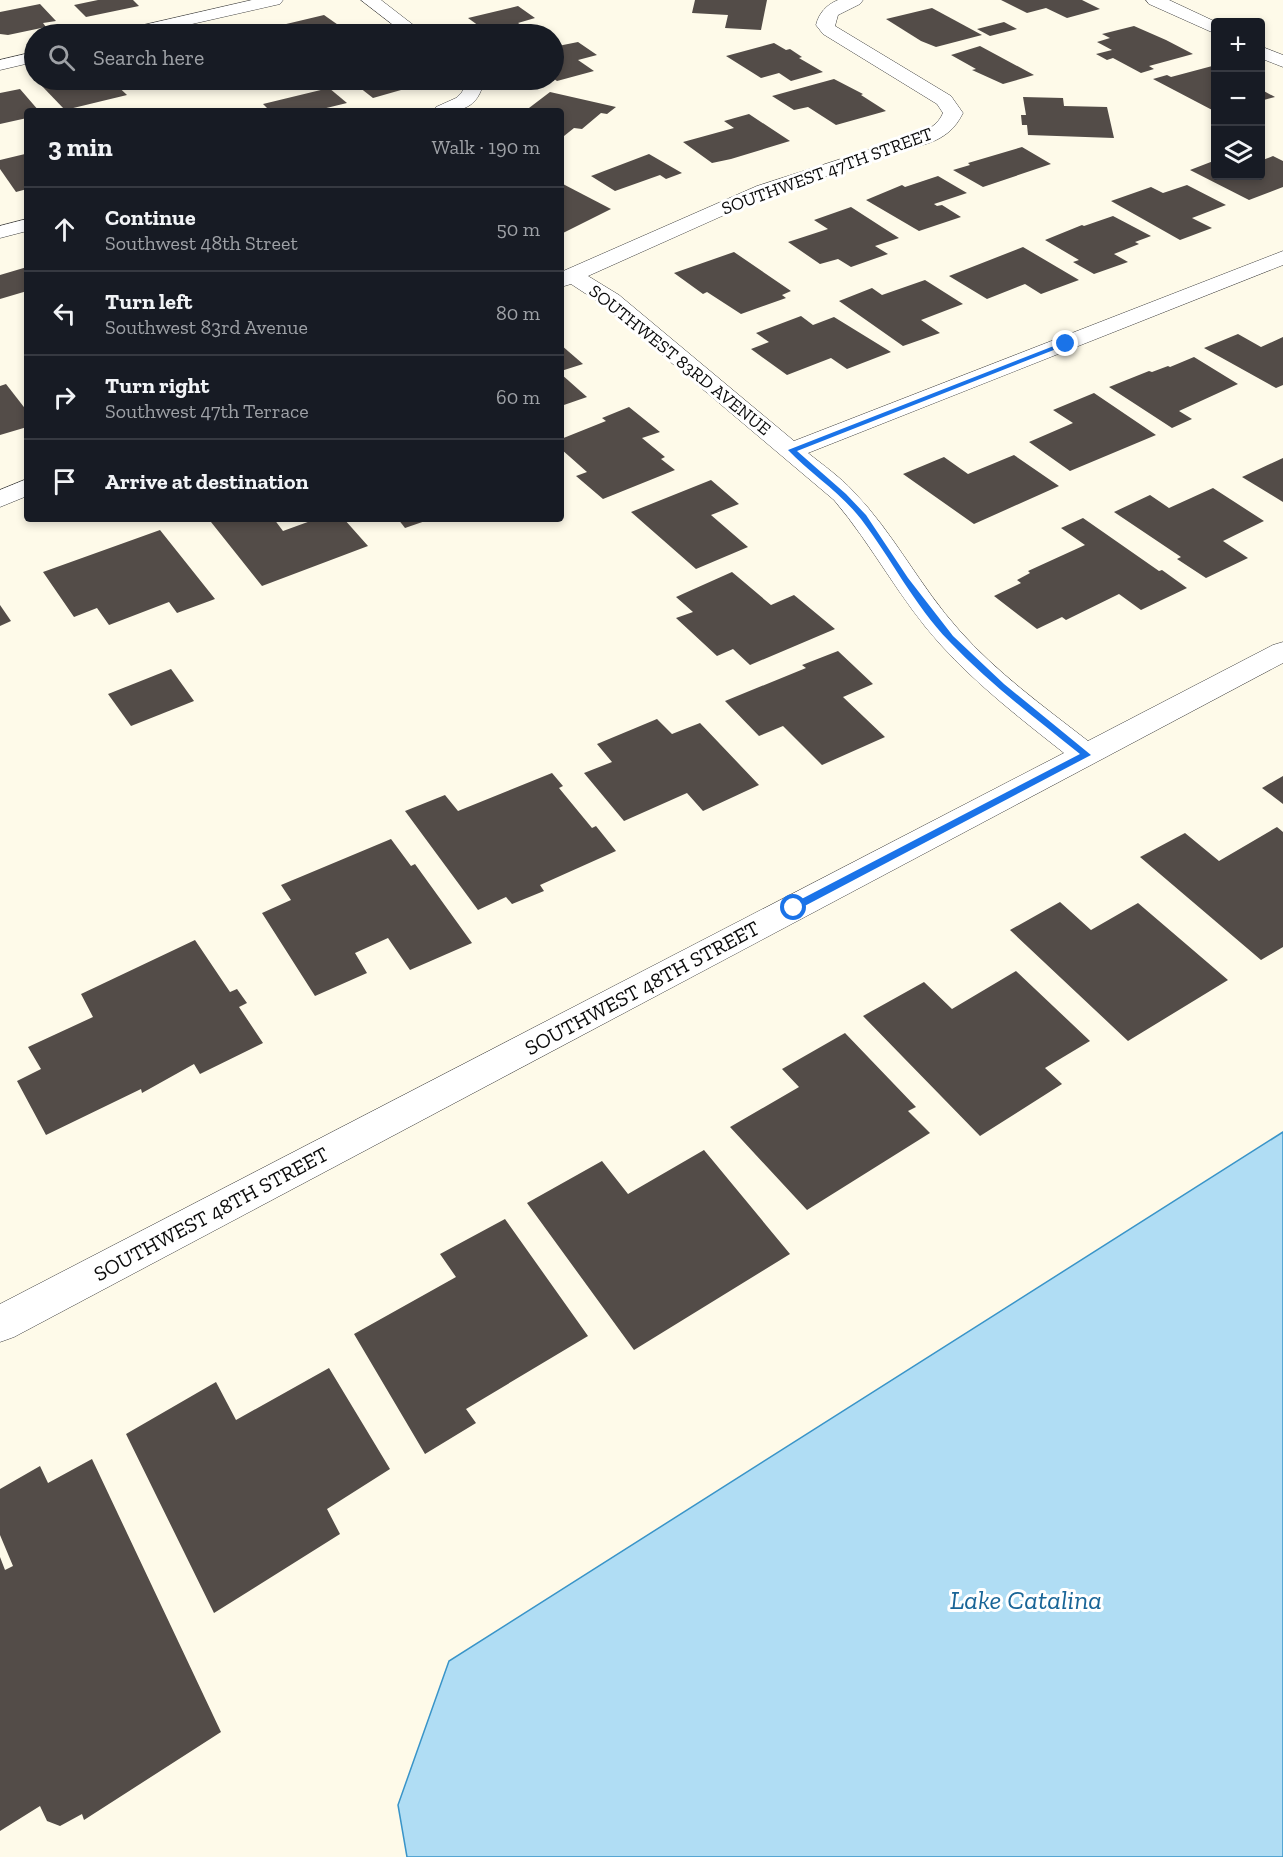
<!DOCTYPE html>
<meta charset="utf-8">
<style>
:root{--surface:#171b24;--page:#20242c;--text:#f1f3f6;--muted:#9ea1a6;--line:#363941}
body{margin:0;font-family:"Zilla Slab",serif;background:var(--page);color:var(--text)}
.controls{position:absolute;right:18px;top:18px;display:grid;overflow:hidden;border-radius:6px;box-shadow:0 3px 9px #0003}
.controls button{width:54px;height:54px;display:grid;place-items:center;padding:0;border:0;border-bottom:2px solid var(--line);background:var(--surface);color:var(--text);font:30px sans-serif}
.stop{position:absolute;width:18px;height:18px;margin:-14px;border:4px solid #1a73e8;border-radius:50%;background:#fff}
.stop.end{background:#1a73e8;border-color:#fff;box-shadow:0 2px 6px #0008}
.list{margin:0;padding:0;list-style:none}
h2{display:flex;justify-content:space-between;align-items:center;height:78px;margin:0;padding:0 24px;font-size:26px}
h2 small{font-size:20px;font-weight:400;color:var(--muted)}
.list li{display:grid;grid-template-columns:39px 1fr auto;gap:18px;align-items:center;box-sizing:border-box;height:84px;padding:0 24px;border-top:2px solid var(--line)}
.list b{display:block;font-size:22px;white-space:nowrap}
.list p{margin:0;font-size:20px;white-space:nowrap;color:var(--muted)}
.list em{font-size:20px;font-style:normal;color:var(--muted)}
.icon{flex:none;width:33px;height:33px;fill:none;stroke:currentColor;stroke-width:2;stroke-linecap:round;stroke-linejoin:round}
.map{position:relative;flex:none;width:1283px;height:1857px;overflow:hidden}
.search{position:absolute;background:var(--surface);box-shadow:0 3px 9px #0003;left:24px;top:24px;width:540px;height:66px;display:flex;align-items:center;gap:15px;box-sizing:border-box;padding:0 21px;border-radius:33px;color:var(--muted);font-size:22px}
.panel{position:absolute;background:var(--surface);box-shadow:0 3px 9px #0003;left:24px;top:108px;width:540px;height:414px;border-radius:6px}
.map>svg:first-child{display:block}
.water{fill:#b0ddf4;stroke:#3994c8;stroke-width:1.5}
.building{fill:#534c48}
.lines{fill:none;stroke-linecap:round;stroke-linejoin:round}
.minor-casing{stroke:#3e3e3e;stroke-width:1}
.minor{fill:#fff;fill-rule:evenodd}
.route{fill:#1a73e8}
.labels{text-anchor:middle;stroke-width:6;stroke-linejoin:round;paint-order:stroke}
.far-street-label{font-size:18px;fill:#0b0b0b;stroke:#fff}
.street-label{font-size:21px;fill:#0b0b0b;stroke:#fff}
.near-water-label{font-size:27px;font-style:italic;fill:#196597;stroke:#fff}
</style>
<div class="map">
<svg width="1283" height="1857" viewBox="0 0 1283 1857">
<rect width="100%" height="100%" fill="#fefae9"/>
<polygon class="water" points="1283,1132 1283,1857 407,1857 398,1805 449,1661"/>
<g class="building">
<polygon points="98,0 133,0 139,6 86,17 74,5"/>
<polygon points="695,0 767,0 761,30 725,28 728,15 692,13"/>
<polygon points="1001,0 1082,0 1100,9 1067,18 1046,8 1027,13"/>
<polygon points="40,4 56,21 43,23 46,27 8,35 0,34 0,12"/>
<polygon points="518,6 535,18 518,23 535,34 490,34 468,18"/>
<polygon points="932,8 982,35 936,47 921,41 886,19"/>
<polygon points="324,15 351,34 295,34 282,25"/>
<polygon points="1004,22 1017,29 990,36 977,29"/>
<polygon points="1134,26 1166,40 1193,54 1149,66 1154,69 1141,73 1113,58 1107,60 1096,54 1112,50 1097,42 1110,38 1102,34"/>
<polygon points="578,42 597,55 578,60 594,71 557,81 554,79 554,43 558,46"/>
<polygon points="774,43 786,50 790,49 802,57 799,58 823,72 791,81 779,73 761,78 726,56"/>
<polygon points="980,46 1034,75 1003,84 972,70 976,69 951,55"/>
<polygon points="1216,65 1216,112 1153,79 1167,75 1171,77"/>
<polygon points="834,79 863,94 861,95 886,111 836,125 808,107 794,110 772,96"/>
<polygon points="61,80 111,80 127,95 65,110 40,84"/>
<polygon points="133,80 167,80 140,87"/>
<polygon points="350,80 403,80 399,81 408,88 373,98"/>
<polygon points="329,88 347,103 314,111 270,111 263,104"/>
<polygon points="20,89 39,111 27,111 27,118 0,124 0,93"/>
<polygon points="1260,89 1275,97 1260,101"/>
<polygon points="550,92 616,107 607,114 601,113 582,129 574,128 564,136 561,135 561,111 530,111 533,109 529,108"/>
<polygon points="1023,97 1063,98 1064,106 1107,107 1114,138 1028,135 1027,125 1022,125 1021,115 1026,115"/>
<polygon points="749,114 790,141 731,159 712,163 683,142 734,128 724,121"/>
<polygon points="1022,147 1051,164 983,187 953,170 970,165 968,163"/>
<polygon points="25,154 27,189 16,192 0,169 0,160"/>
<polygon points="649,154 682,173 666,179 660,175 615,191 591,176"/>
<polygon points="1273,156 1283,161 1283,187 1249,200 1190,170 1216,160 1216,176 1260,176 1260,161"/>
<polygon points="938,176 967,193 934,204 937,206 942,205 961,217 919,231 866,200 902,185 905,187"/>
<polygon points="561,183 611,209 561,234"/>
<polygon points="1187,185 1226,205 1192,218 1212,228 1180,240 1111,201 1151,187 1163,193"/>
<polygon points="851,207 899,238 875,246 888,254 851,267 838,259 820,264 788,242 828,229 814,220"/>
<polygon points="1113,216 1151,236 1135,242 1139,244 1114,254 1128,262 1094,274 1073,262 1079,260 1045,240 1082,225 1084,226"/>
<polygon points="1023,247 1079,280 1041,294 1025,284 987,299 949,276"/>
<polygon points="734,252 791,291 782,295 786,298 741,314 707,292 703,294 674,273"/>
<polygon points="27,267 27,291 0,299 0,275"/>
<polygon points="925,280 963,304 921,320 940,333 903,346 839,301 872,288 882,295"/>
<polygon points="801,316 813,325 834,317 891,352 847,369 831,358 787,375 751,349 769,342 756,333"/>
<polygon points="1238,334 1261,347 1283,337 1283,385 1276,388 1204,348"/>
<polygon points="561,345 583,364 561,371"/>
<polygon points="1194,357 1238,384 1179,411 1192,419 1172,428 1109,387 1149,371 1152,372 1168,366 1170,367"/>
<polygon points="561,374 587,397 561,406"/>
<polygon points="6,384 27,411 27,427 0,435 0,386"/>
<polygon points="1094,393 1156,435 1070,471 1029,442 1073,423 1053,410"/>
<polygon points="629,407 660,432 642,438 665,457 661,459 675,470 603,499 576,476 587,472 561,449 561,442 564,441 561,439 606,421 602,418"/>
<polygon points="1014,455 1059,486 974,524 903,474 944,457 968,474"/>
<polygon points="1283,458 1283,502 1242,477"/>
<polygon points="711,480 739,504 711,515 748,547 696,569 631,512"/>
<polygon points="1213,488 1264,521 1223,541 1248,558 1206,578 1177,559 1181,557 1114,512 1150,495 1169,508"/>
<polygon points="1083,518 1159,571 1162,570 1187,588 1141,610 1119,594 1066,620 1062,617 1037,629 994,596 1021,583 1017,580 1030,573 1028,571 1085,545 1061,528"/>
<polygon points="220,519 274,519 283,531 316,519 344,519 368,546 262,586 211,522"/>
<polygon points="398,519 431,519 405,528"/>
<polygon points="160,530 215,599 177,613 169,602 109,625 97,608 74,617 43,572"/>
<polygon points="732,572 771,605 794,595 835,629 750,665 733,649 717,656 676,618 693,612 676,597"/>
<polygon points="0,605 11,621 0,626"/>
<polygon points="838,651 873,684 843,697 885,737 822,765 783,726 759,736 725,701 806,668 802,665"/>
<polygon points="171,669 194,701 131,726 108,694"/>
<polygon points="657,719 672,734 700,723 759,785 703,811 687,793 624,821 584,773 612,762 597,744"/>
<polygon points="552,773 563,786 559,788 592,828 596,826 616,851 540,885 544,891 512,904 506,897 478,910 405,811 445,795 458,811"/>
<polygon points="1283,776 1283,804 1262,788"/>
<polygon points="1277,827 1283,832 1283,947 1261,960 1140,857 1185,833 1219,861"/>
<polygon points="391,839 411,866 415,864 472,943 410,970 388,938 355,953 367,973 315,996 262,913 291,900 281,885"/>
<polygon points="1060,902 1091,930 1138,903 1228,980 1128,1041 1010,930"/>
<polygon points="195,940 230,992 237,989 247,1003 239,1007 263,1043 200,1074 194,1064 142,1093 141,1089 46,1135 17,1081 41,1069 28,1047 93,1017 81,994"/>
<polygon points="1016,971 1090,1041 1045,1068 1062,1084 980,1136 863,1016 924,982 952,1009"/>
<polygon points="845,1033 916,1107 908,1111 930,1133 807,1210 730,1127 799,1087 782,1069"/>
<polygon points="704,1150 790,1254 634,1350 527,1203 602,1161 628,1194"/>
<polygon points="505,1219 588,1336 466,1409 476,1423 425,1454 354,1334 456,1277 440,1254"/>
<polygon points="329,1368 390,1469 327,1509 340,1534 214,1613 126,1434 216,1382 236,1420"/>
<polygon points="92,1459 221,1732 84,1820 82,1814 60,1826 47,1821 40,1806 0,1831 0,1557 5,1570 13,1566 0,1535 0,1489 40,1466 48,1483"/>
</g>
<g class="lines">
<defs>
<g id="minor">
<polygon points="252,0 283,0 280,4 148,34 119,34 122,30"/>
<polygon points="361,0 381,0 425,34 405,34"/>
<path d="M838 0H863L860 4 838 15 835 26 951 96 963 113C955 129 945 137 929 143L771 194 588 276 619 295 794 441 1283 251V265L808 453C823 465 840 477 853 491 894 533 920 587 959 630 996 672 1043 706 1088 741L1273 645 1283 642V663L14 1337 0 1342V1304L1064 753C1021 719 977 685 940 644 900 600 873 546 834 500L603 305 571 284 561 287V272L757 186 915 135C928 130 938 125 943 113L937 104 823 34 816 25C819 13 826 5 838 0Z"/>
<polygon points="1146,0 1169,0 1216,22 1216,34 1149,4"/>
<polygon points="1260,46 1283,55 1283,67 1260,58"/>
<polygon points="34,52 34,62 0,70 0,60"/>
<path d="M461 80H479L483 85C475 112 457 111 434 111L436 107 456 98 462 92 465 85Z"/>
<polygon points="27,219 27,231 0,238 0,226"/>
<polygon points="27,479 27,496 0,507 0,490"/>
</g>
</defs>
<use href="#minor" class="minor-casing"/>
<use href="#minor" class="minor"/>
</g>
<path class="route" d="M1064 342 1069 344 797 451 846 494 866 515 908 578 953 636 1004 684 1091 755 797 910H790V905L1080 754C1035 718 989 683 949 641 914 605 891 558 861 519 840 492 811 474 788 450Z"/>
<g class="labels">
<g class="far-street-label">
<text transform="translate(827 171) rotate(-20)" y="6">SOUTHWEST 47TH STREET</text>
<text transform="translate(680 360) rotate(39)" y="6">SOUTHWEST 83RD AVENUE</text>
</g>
<g class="street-label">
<text transform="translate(642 988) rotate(-28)" y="7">SOUTHWEST 48TH STREET</text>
<text transform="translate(211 1214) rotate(-28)" y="7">SOUTHWEST 48TH STREET</text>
</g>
<g class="near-water-label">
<text x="1026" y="1609">Lake Catalina</text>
</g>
</g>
</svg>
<div class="controls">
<button>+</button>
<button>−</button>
<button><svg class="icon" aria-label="layers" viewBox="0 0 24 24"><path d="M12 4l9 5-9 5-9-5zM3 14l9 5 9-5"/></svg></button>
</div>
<div class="stop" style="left:794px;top:908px"></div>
<div class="stop end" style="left:1066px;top:344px"></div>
<div class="search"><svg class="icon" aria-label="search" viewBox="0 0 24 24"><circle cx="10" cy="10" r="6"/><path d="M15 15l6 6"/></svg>Search here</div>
<section class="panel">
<h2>3 min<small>Walk · 190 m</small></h2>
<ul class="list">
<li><svg class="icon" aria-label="ahead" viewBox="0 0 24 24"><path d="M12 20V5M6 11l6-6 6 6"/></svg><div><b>Continue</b><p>Southwest 48th Street</p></div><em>50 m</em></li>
<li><svg class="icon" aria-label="left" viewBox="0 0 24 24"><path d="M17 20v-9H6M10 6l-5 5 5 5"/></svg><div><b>Turn left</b><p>Southwest 83rd Avenue</p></div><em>80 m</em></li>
<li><svg class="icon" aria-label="right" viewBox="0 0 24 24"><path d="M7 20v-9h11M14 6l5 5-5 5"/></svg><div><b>Turn right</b><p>Southwest 47th Terrace</p></div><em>60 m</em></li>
<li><svg class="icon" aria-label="arrive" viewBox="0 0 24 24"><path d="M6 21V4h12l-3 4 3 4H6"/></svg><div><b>Arrive at destination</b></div></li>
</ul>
</section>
</div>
